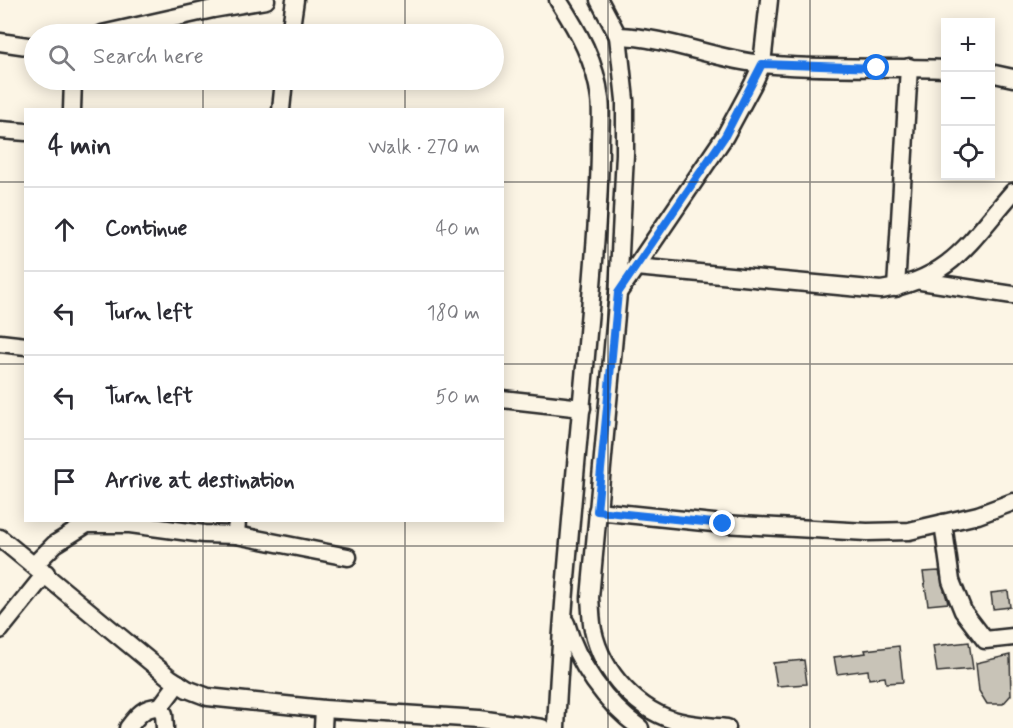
<!DOCTYPE html>
<meta charset="utf-8">
<style>
:root{--surface:#fff;--page:#f2f2f3;--text:#2b2b33;--muted:#7c7c81;--line:#e1e1e2}
body{margin:0;font-family:Mynerve,sans-serif;background:var(--page);color:var(--text)}
.controls{position:absolute;right:18px;top:18px;display:grid;overflow:hidden;border-radius:0px;box-shadow:0 3px 15px #0003}
.controls button{width:54px;height:54px;display:grid;place-items:center;padding:0;border:0;border-bottom:2px solid var(--line);background:var(--surface);color:var(--text);font:30px sans-serif}
.stop{position:absolute;width:18px;height:18px;margin:-14px;border:4px solid #1a73e8;border-radius:50%;background:#fff}
.stop.end{background:#1a73e8;border-color:#fff;box-shadow:0 2px 6px #0008}
.list{margin:0;padding:0;list-style:none}
h2{display:flex;justify-content:space-between;align-items:center;height:78px;margin:0;padding:0 24px;font-size:26px}
h2 small{font-size:20px;font-weight:400;color:var(--muted)}
.list li{display:grid;grid-template-columns:39px 1fr auto;gap:18px;align-items:center;box-sizing:border-box;height:84px;padding:0 24px;border-top:2px solid var(--line)}
.list b{display:block;font-size:22px;white-space:nowrap}
.list em{font-size:20px;font-style:normal;color:var(--muted)}
.icon{flex:none;width:33px;height:33px;fill:none;stroke:currentColor;stroke-width:2;stroke-linecap:round;stroke-linejoin:round}
.map{position:relative;flex:none;width:1013px;height:728px;overflow:hidden}
.search{position:absolute;background:var(--surface);box-shadow:0 3px 15px #0003;left:24px;top:24px;width:480px;height:66px;display:flex;align-items:center;gap:15px;box-sizing:border-box;padding:0 21px;border-radius:33px;color:var(--muted);font-size:22px}
.panel{position:absolute;background:var(--surface);box-shadow:0 3px 15px #0003;left:24px;top:108px;width:480px;height:414px;border-radius:0px}
.map>svg:first-child{display:block}
.building{fill:#c8c3b7;stroke:#2b2b2b;stroke-width:1.5}
.lines{fill:none;stroke-linecap:round;stroke-linejoin:round}
.street-casing{stroke:#2b2b2b;stroke-width:21}
.street{stroke:#fcf5e5;stroke-width:16}
.route{stroke:#1a73e8;stroke-width:8}
.grid{fill:none;stroke:#2b2b2b;stroke-width:1.5;stroke-opacity:0.55}
</style>
<div class="map">
<svg width="1013" height="728" viewBox="0 0 1013 728">
<rect width="100%" height="100%" fill="#fcf5e5"/>
<filter id="ink" filterUnits="userSpaceOnUse"><feTurbulence type="fractalNoise" baseFrequency=".0167" numOctaves="2"/><feDisplacementMap in="SourceGraphic" scale="12" xChannelSelector="R" yChannelSelector="G"/><feConvolveMatrix kernelMatrix="1 2 1 2 8 2 1 2 1" color-interpolation-filters="sRGB"/></filter>
<g filter="url(#ink)">
<g class="building">
<polygon points="939,571 948,603 928,605 923,572"/>
<polygon points="1008,591 1010,607 993,609 991,593"/>
<polygon points="969,642 973,669 937,672 933,646"/>
<polygon points="899,646 903,682 886,683 885,677 869,679 868,670 837,674 834,657 866,653 865,650"/>
<polygon points="1010,655 1011,695 1003,704 987,704 979,691 976,663"/>
<polygon points="804,660 807,684 777,686 773,663"/>
</g>
<g class="lines">
<defs>
<g id="street">
<path d="M599 0 618 36 625 100V154L618 293 590 598C591 608 591 620 593 630 602 673 639 713 681 722 696 726 712 726 727 728"/>
<polyline points="102,34 213,9 266,0"/>
<polyline points="290,34 295,0"/>
<path d="M618 36C668 37 713 59 762 64 823 70 885 66 946 69"/>
<polyline points="0,42 34,47"/>
<polyline points="990,73 1013,78"/>
<polyline points="72,110 73,80"/>
<polyline points="281,110 284,80"/>
<polyline points="0,130 26,132"/>
<polyline points="636,267 725,136 753,84 762,64 769,0"/>
<polyline points="921,281 1013,295"/>
<polyline points="896,288 909,67"/>
<path d="M618 293 636 267 881 290C951 279 969 242 1013 192"/>
<polyline points="0,343 26,346"/>
<polyline points="502,399 582,408"/>
<polyline points="597,511 723,524 867,532 909,531 978,515 1013,502"/>
<polyline points="943,523 951,581 963,611 985,640 1013,637"/>
<polyline points="236,535 348,557"/>
<polyline points="0,538 170,678 187,689 208,697 324,709 479,719 542,728"/>
<polyline points="34,565 55,544 87,524 130,524 204,534 236,535 237,520"/>
<path d="M566 623C577 663 606 704 640 728"/>
<polyline points="0,630 46,573"/>
<polyline points="160,707 178,683"/>
<polyline points="160,707 164,714 165,728"/>
<path d="M128 728C137 716 144 706 160 707"/>
<polyline points="323,728 324,709"/>
<path d="M556 728C563 584 579 442 591 298 595 247 600 196 600 144 600 130 602 114 600 99 596 62 578 31 558 0"/>
</g>
</defs>
<use href="#street" class="street-casing"/>
<use href="#street" class="street"/>
</g>
</g>
<g class="lines" filter="url(#ink)">
<polyline class="route" points="723,524 597,511 618,293 725,136 762,64 877,68"/>
</g>
<path class="grid" d="M203 0V34M405 0V34M608 0V728M810 0V728M203 80V110M405 80V110M0 182H26M502 182H1013M0 364H26M502 364H1013M203 520V728M405 520V728M0 546H1013"/>
</svg>
<div class="controls">
<button>+</button>
<button>−</button>
<button><svg class="icon" aria-label="locate" viewBox="0 0 24 24"><circle cx="12" cy="12" r="6"/><path d="M12 2v4M12 18v4M2 12h4M18 12h4"/></svg></button>
</div>
<div class="stop" style="left:877px;top:68px"></div>
<div class="stop end" style="left:723px;top:524px"></div>
<div class="search"><svg class="icon" aria-label="search" viewBox="0 0 24 24"><circle cx="10" cy="10" r="6"/><path d="M15 15l6 6"/></svg>Search here</div>
<section class="panel">
<h2>4 min<small>Walk · 270 m</small></h2>
<ul class="list">
<li><svg class="icon" aria-label="ahead" viewBox="0 0 24 24"><path d="M12 20V5M6 11l6-6 6 6"/></svg><div><b>Continue</b></div><em>40 m</em></li>
<li><svg class="icon" aria-label="left" viewBox="0 0 24 24"><path d="M17 20v-9H6M10 6l-5 5 5 5"/></svg><div><b>Turn left</b></div><em>180 m</em></li>
<li><svg class="icon" aria-label="left" viewBox="0 0 24 24"><path d="M17 20v-9H6M10 6l-5 5 5 5"/></svg><div><b>Turn left</b></div><em>50 m</em></li>
<li><svg class="icon" aria-label="arrive" viewBox="0 0 24 24"><path d="M6 21V4h12l-3 4 3 4H6"/></svg><div><b>Arrive at destination</b></div></li>
</ul>
</section>
</div>
